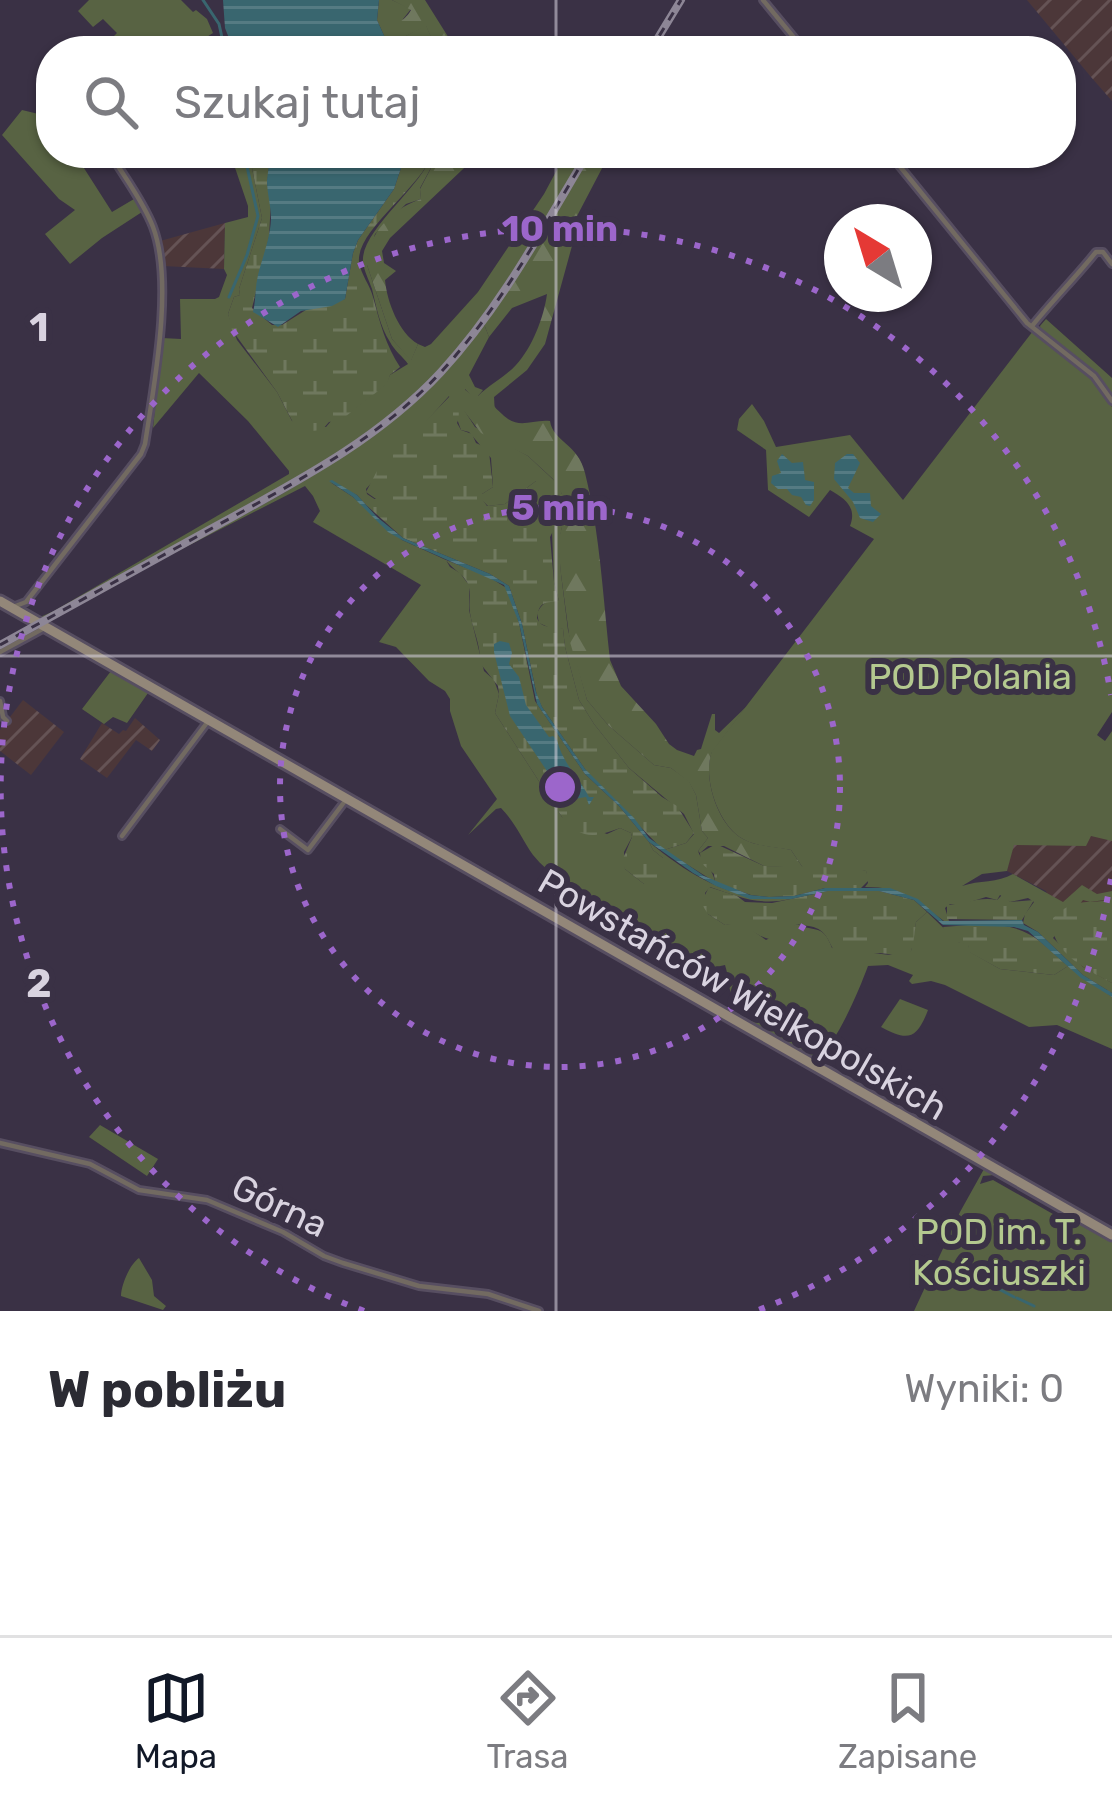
<!DOCTYPE html>
<html lang="pl">
<meta charset="utf-8">
<style>
:root{--surface:#fff;--page:#f7f7f7;--text:#2b2b33;--muted:#7c7c81;--line:#e1e1e2;--accent:#111827}
body{margin:0;font-family:Rubik,sans-serif;background:var(--page);color:var(--text)}
.compass{position:absolute;left:824px;top:204px;width:108px;height:108px;border-radius:50%;background:var(--surface);box-shadow:0 3px 9px #0004;rotate:322deg}
.list{margin:0;padding:0;list-style:none}
h2{display:flex;justify-content:space-between;align-items:center;height:156px;margin:0;padding:0 48px;font-size:51px}
h2 small{font-size:39px;font-weight:400;color:var(--muted)}
.icon{flex:none;width:66px;height:66px;fill:none;stroke:currentColor;stroke-width:2;stroke-linecap:round;stroke-linejoin:round}
.map{position:relative;flex:none;width:1112px;height:1311px;overflow:hidden}
.search{position:absolute;background:var(--surface);box-shadow:0 3px 9px #0004;left:36px;right:36px;top:36px;height:132px;display:flex;align-items:center;gap:30px;box-sizing:border-box;padding:0 42px;border-radius:48px;color:var(--muted);font-size:45px}
.sheet{height:324px;background:var(--surface)}
nav{display:flex;justify-content:space-around;align-items:center;box-sizing:border-box;height:168px;border-top:3px solid var(--line);background:var(--surface);font-size:33px;color:var(--muted)}
nav a{display:grid;justify-items:center;gap:6px}
nav .on{color:var(--accent)}
.map>svg:first-child{display:block}
.built{fill:#433852}
.industrial{fill:url(#industrial-furrows)}
.green{fill:#586343}
.forest{fill:url(#forest-firs)}
.wetland{fill:url(#wetland-marsh)}
.water{fill:url(#water-rules)}
.lines{fill:none;stroke-linecap:round;stroke-linejoin:round}
.stream{stroke:#39666f;stroke-width:3}
.street-casing{stroke:#574e61;stroke-width:10}
.secondary-casing{stroke:#574e61;stroke-width:15}
.street{stroke:#726a61;stroke-width:4.5}
.secondary{stroke:#938779;stroke-width:9}
.rail-casing{stroke:#8d8696;stroke-width:8}
.rail{stroke:#3a3145;stroke-width:3;stroke-dasharray:9;stroke-linecap:butt}
.grid{fill:none;stroke:#d9d3e0;stroke-width:3;stroke-opacity:0.55}
.ring{fill:none;stroke:#9c66cb;stroke-width:6;stroke-dasharray:6 12}
.labels{text-anchor:middle;stroke-width:12;stroke-linejoin:round;paint-order:stroke}
.park-label{font-size:36px;fill:#b4c98f;stroke:#3a3145}
.street-label{font-size:36px;fill:#d9d3e0;stroke:#3a3145}
.grid-label{font-size:39px;text-anchor:middle;font-weight:bold;fill:#d9d3e0;stroke:#3a3145;stroke-width:12;stroke-linejoin:round;paint-order:stroke}
.centre{fill:#9c66cb;stroke:#3a3145;stroke-width:6}
.ring-label{font-size:36px;text-anchor:middle;font-weight:bold;fill:#9c66cb;stroke:#3a3145;stroke-width:12;stroke-linejoin:round;paint-order:stroke}
</style>
<div class="map">
<svg width="1112" height="1311" viewBox="0 0 1112 1311">
<defs>
<pattern id="industrial-furrows" width="10" height="10" patternUnits="userSpaceOnUse" patternTransform="scale(3)"><rect width="10" height="10" fill="#4c3739"/><path d="M-1 1l2-2M0 10L10 0M9 11l2-2" fill="none" stroke="#655355"/></pattern>
<pattern id="forest-firs" width="22" height="20" patternUnits="userSpaceOnUse" patternTransform="scale(3)"><rect width="22" height="20" fill="#586343"/><path d="M5 1l3.5 6h-7zM16 11l3.5 6h-7z" fill="#6f785e"/></pattern>
<pattern id="wetland-marsh" width="20" height="14" patternUnits="userSpaceOnUse" patternTransform="scale(3)"><rect width="20" height="14" fill="#586343"/><path d="M1 5h8M5 5V1M11 12h8M15 12V8" fill="none" stroke="#6f785e"/></pattern>
<pattern id="water-rules" width="6" height="5" patternUnits="userSpaceOnUse" patternTransform="scale(3)"><rect width="6" height="5" fill="#39666f"/><path d="M0 2.5h6" fill="none" stroke="#557b83"/></pattern>
</defs>
<rect width="100%" height="100%" fill="#3a3145"/>
<polygon class="built" points="586,153 591,153 516,277 484,324 441,375 408,406 364,441 320,471 46,622 43,620 301,478 375,429 438,373 470,335 515,271"/>
<g class="industrial">
<polygon points="1027,0 1112,0 1112,101 1091,77"/>
<polygon points="225,223 224,269 163,266 160,241"/>
<polygon points="23,700 64,732 31,775 0,751 0,730"/>
<polygon points="135,718 160,740 152,751 136,740 107,778 80,759 102,723 119,734 123,730 126,731"/>
<polygon points="1112,811 1112,1025 1066,970 1070,963 1046,891 1007,871 1013,845"/>
</g>
<g class="green">
<polygon points="89,0 181,0 193,12 196,10 207,19 213,33 185,51 117,51 108,42 117,33 103,19 93,27 78,11"/>
<polygon points="379,0 392,0 411,9 403,19 400,39 426,25 437,51 391,51 377,20"/>
<polygon points="22,110 51,117 51,129 44,140 51,148 51,153 55,153 74,166 82,165 112,212 134,199 142,212 102,238 70,264 45,234 75,210 59,199 2,135"/>
<path d="M230 153H249L262 218 239 289 240 295 234 297 228 314 237 340 277 392 292 421 326 427 332 420 341 419 386 384 390 375 408 364C403 357 394 350 390 342 380 327 376 306 372 289 369 280 364 271 363 262 360 231 421 188 433 153H439L420 188 421 199 406 204 375 234 367 265 392 339 411 360 418 344 425 347 431 344 478 292 544 194 566 153H586C541 228 499 310 438 373 375 438 298 480 220 523 161 555 102 588 43 620L38 618 54 611 289 474V471L248 421 199 373 153 428 162 338 181 339 180 299H215L219 297 227 275 224 269 225 223 248 217V206Z"/>
<polygon points="1046,319 1112,378 1112,396 1095,374 1041,330 1040,326"/>
<path d="M484 324 489 337 469 375 475 387 483 390 478 396H472L465 389 464 410 475 427 528 456 558 484 562 494V527L559 542 561 574 568 630 587 700 608 725 654 765 671 768 689 781 696 795 702 831 708 838 698 851C701 861 714 870 715 882L664 850 686 843 694 834 684 814 629 768 594 724 579 700 565 647 563 629 548 627 539 623 537 613C543 602 548 599 559 601L554 582 552 531 536 481 505 504 488 506 482 500V494L493 487 491 458 469 432 461 430 449 396 366 489 367 494 376 500 365 504 357 495 330 482 353 497 402 540 446 560 450 567 460 573 469 585V610L484 671 494 680 499 694 495 713 562 817 607 834 620 828 631 833 632 837 624 852 625 869 644 884 663 858 653 850 649 842C693 878 732 901 791 899 759 906 739 897 710 887L705 893 708 914 725 925 737 923 746 926 766 940 797 924C815 933 823 923 832 948L890 955 911 951 916 922 927 912 958 942 968 944 970 952 1000 969 1054 975 1068 966 1112 997V1049L1057 1025 1029 1027 945 985 931 981 912 984 909 981 913 975 888 965 868 966C858 993 837 1043 816 1060L1079 1209 1112 1228V1232L750 1025 754 1017C724 1002 733 991 725 965 719 966 713 968 707 968 666 968 624 924 593 902 572 887 550 876 533 855 522 839 515 822 501 808L496 809 468 835 497 799 461 746 450 711V699L445 691 429 681 396 647 379 642 421 585 313 522 320 511 313 496 305 486 133 574C211 531 294 493 366 440 411 407 449 367 484 324Z"/>
<path d="M1033 331C1063 350 1098 376 1112 407V712L1097 735 1105 741 1112 731V841L1091 836 1086 846 1014 845 1007 871 982 874 962 886C979 880 998 883 1013 874L1063 902 1082 885 1097 894 1112 891V899L1090 902 1083 900 1053 938 1083 967 1112 983V993L1083 975 1038 932 1023 923 1025 914 1034 902 1028 898 1010 902 1000 895 997 900 986 897 960 905 950 904 945 908 949 921H944C914 899 904 887 865 887L868 883 866 871 841 868H803L791 850C775 847 757 847 743 839 718 825 702 777 712 751L874 539 850 526C857 508 846 499 830 490L809 517 768 490 766 450 737 430 739 419 752 404 764 421 776 447 850 435 903 500Z"/>
<polygon points="111,671 148,693 127,723 113,717 104,724 82,709"/>
<path d="M900 999 928 1010C917 1039 908 1042 881 1027Z"/>
<polygon points="904,1121 1068,1213 1063,1214 994,1175 983,1176 980,1184 993,1180 1067,1222 1073,1217 1112,1239 1112,1311 914,1311 960,1212 984,1169 902,1122"/>
<polygon points="100,1125 158,1159 147,1176 89,1137"/>
<path d="M139 1258 152 1280 154 1296 166 1306 163 1310 121 1296C121 1285 130 1264 139 1258Z"/>
</g>
<g class="forest">
<path d="M392 0H425L457 51H437L426 26 400 39 393 36C395 22 406 20 411 10Z"/>
<path d="M439 153H480L390 238 382 251 384 263 396 271 385 280C387 302 399 333 418 344L411 361 392 339 367 265C366 235 393 208 421 199L420 189Z"/>
<path d="M591 153H610L577 216 578 224 545 344 527 370 494 397C495 410 493 405 502 414 519 431 531 419 550 421 553 442 578 443 585 473 600 533 603 598 610 660L621 686 656 724 669 744 677 750 694 756 697 750 701 749 712 714H715V730L719 733 746 707 712 752C702 777 718 826 743 839 757 847 776 846 791 850L803 868 764 866 724 846H708L700 853 698 851 708 838 702 831 696 795 689 782 671 768 654 765 608 725 587 700 570 642 561 574 558 542 562 527V494L553 479 528 456 481 433 464 411 460 396 464 389 472 395 478 396C489 385 505 377 516 365 532 348 544 317 547 294L512 308 489 337 484 324 516 277Z"/>
</g>
<g class="wetland">
<path d="M249 153H268L270 159 267 184 271 200 269 237 252 308 272 325H282L309 308 345 299 353 253 358 240 394 189 406 153H433C420 189 356 230 359 262 361 275 370 285 373 297 380 323 386 346 400 367L390 375 387 384 341 420 329 422 322 430 301 432 297 430 277 392 232 330 228 314 234 297 240 295 239 289 262 218Z"/>
<path d="M451 395C458 398 461 415 457 423L461 430 472 434 476 443 487 448 489 452 493 487 482 494V499L487 506 505 504 536 481 541 479 549 482 559 505 558 521 550 537 554 582 559 601C547 603 539 600 537 618 542 631 554 624 563 629L565 647 579 700 594 724 629 768 662 797 677 806 694 833 686 843 664 850 661 848 587 772 542 707 537 696 522 624 509 586 490 574 403 538 365 504 367 499H376L366 492 377 471Z"/>
<path d="M446 560 489 577 508 589 519 623 535 701 585 774 619 806 649 842 653 850 668 862 670 868C663 880 656 883 644 884L625 869 622 861 632 837 631 833 620 828C595 837 582 841 562 817L495 713 499 694 498 686 480 663C481 645 473 631 470 613 468 602 472 592 467 582 461 572 452 569 446 560Z"/>
<polygon points="716,844 764,866 855,868 866,871 869,880 861,888 825,888 794,896 769,897 751,895 715,882 714,874 701,863 700,853"/>
<path d="M709 887 737 896 745 902 772 903 828 891H879L914 900 927 912 916 922 913 945 909 956C899 957 891 954 880 953 867 953 853 962 841 957 829 950 830 933 816 928 810 925 803 926 797 924L776 940C755 939 750 922 725 925L708 914 701 903Z"/>
<path d="M1003 894 1010 902 1034 900 1022 920 947 919V905C964 904 981 896 997 900Z"/>
<path d="M1112 899V983C1087 970 1049 951 1052 919 1077 895 1083 906 1112 899Z"/>
<path d="M983 924C1029 926 1035 937 1068 966L1054 975 1000 969 969 952 968 945 949 940 943 927Z"/>
</g>
<g class="water">
<polygon points="223,0 379,0 377,20 391,51 234,51 225,28"/>
<path d="M268 153H406L394 189 358 240 353 253 345 299 332 306 301 311 278 327 253 312C256 300 255 287 258 275 263 255 270 239 271 219 271 206 267 193 267 181 268 170 270 164 268 153Z"/>
<polygon points="782,454 792,463 803,462 805,480 814,482 814,500 810,506 806,505 801,497 792,495 787,489 778,489 771,483 772,476 781,473 777,461"/>
<polygon points="847,454 853,454 860,463 848,488 854,493 870,493 871,506 881,514 873,522 860,518 853,502 834,479 835,463"/>
<polygon points="332,480 357,495 377,517 403,538 490,574 509,586 522,624 536,692 542,707 585,769 634,818 649,838 704,876 750,895 769,897 794,896 825,888 890,888 918,899 943,921 1022,920 1024,925 1038,932 1083,975 1112,993 1112,997 1081,978 1028,931 1014,927 943,925 914,900 879,891 828,891 791,899 750,899 716,886 693,873 649,842 619,806 585,774 537,704 519,623 504,585 402,540 388,532 353,497 329,481"/>
<path d="M500 641 509 643 512 653 509 664 519 677 526 705 549 737 553 736 557 740C563 764 578 776 589 797H594L589 805 586 797 574 799 553 780 510 716 494 652V644Z"/>
</g>
<g class="lines">
<g class="stream">
<polyline points="203,0 219,24 225,51"/>
<polyline points="229,297 247,255 258,216 244,153"/>
<polyline points="979,1265 995,1287 1014,1297"/>
<polyline points="1017,1298 1034,1306"/>
</g>
<defs>
<g id="street">
<polyline points="763,0 805,51"/>
<polyline points="889,153 1027,323 1094,376 1112,401"/>
<path d="M1032 326C1053 300 1075 278 1096 252H1103L1112 264"/>
<path d="M13 607 26 602 141 454 145 444C154 385 174 282 153 227 143 201 124 177 110 153"/>
<polyline points="0,652 46,627"/>
<polyline points="0,701 3,717 7,721"/>
<polyline points="280,829 308,850 345,801"/>
<polyline points="122,836 209,720"/>
<polyline points="0,1143 90,1164 139,1190 207,1200 283,1232 324,1256 343,1263 419,1286 488,1294 539,1311"/>
</g>
<polyline id="secondary" points="0,601 1112,1235"/>
</defs>
<use href="#street" class="street-casing"/>
<use href="#secondary" class="secondary-casing"/>
<use href="#street" class="street"/>
<use href="#secondary" class="secondary"/>
<defs>
<g id="rail">
<polyline points="650,51 681,0"/>
<path d="M0 645C72 605 144 566 216 526 296 482 378 440 441 372 501 307 543 228 588 153"/>
</g>
</defs>
<use href="#rail" class="rail-casing"/>
<use href="#rail" class="rail"/>
</g>
<path class="grid" d="M556 0V51M556 153V1311M0 656H1112"/>
<g class="ring">
<circle cx="560" cy="787" r="280"/>
<path d="M1111 879A559 559 0 0 1 756 1311M364 1311A559 559 0 1 1 1111 695"/>
</g>
<g class="labels">
<g class="park-label">
<text x="970" y="689">POD Polania</text>
<text x="999" y="1244">POD im. T.<tspan x="999" dy="41">Kościuszki</tspan></text>
</g>
<g class="street-label">
<text transform="translate(743 994) rotate(30)" y="13">Powstańców Wielkopolskich</text>
<text transform="translate(280 1205) rotate(25)" y="13">Górna</text>
</g>
</g>
<g class="grid-label">
<text x="39" y="341">1</text>
<text x="39" y="997">2</text>
</g>
<circle cx="560" cy="787" r="18" class="centre"/>
<g class="ring-label">
<text x="560" y="241">10 min</text>
<text x="560" y="520">5 min</text>
</g>
</svg>
<svg class="compass" viewBox="-18 -18 36 36"><path d="M0-13l5 13h-10z" fill="#e53935"/><path d="M0 13l5-13h-10z" fill="#7c7c81"/></svg>
<div class="search"><svg class="icon" aria-label="search" viewBox="0 0 24 24"><circle cx="10" cy="10" r="6"/><path d="M15 15l6 6"/></svg>Szukaj tutaj</div>
</div>
<section class="sheet">
<h2>W pobliżu<small>Wyniki: 0</small></h2>
<ul class="list">
</ul>
</section>
<nav>
<a class="on"><svg class="icon" aria-label="map" viewBox="0 0 24 24"><path d="M3 6l6-2 6 2 6-2v14l-6 2-6-2-6 2zM9 4v14M15 6v14"/></svg>Mapa</a>
<a><svg class="icon" aria-label="directions" viewBox="0 0 24 24"><path d="M12 3l9 9-9 9-9-9zM9 14v-3h6M13 9l2 2-2 2"/></svg>Trasa</a>
<a><svg class="icon" aria-label="saved" viewBox="0 0 24 24"><path d="M7 4h10v16l-5-4-5 4z"/></svg>Zapisane</a>
</nav>
